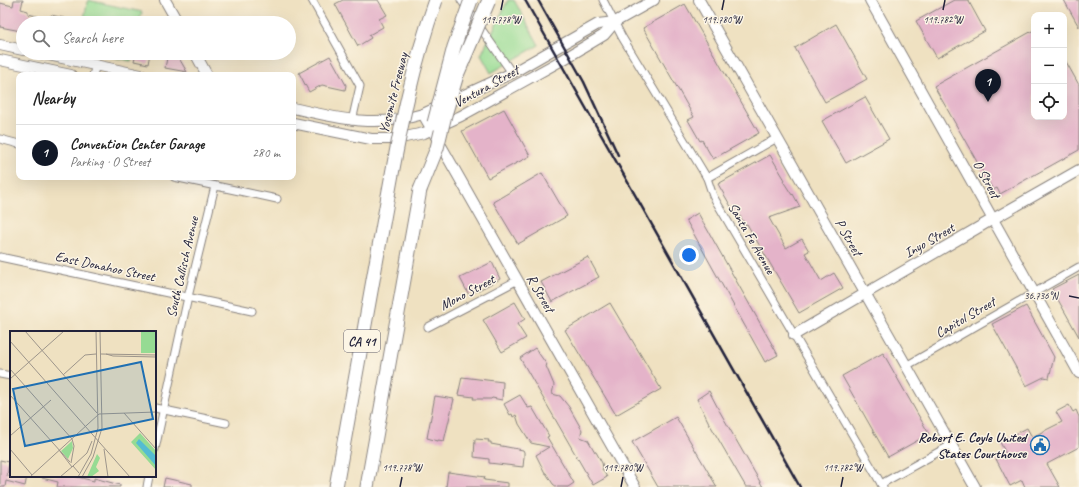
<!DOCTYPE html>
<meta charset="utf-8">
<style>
:root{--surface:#fff;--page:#f2f2f2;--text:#222;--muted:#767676;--line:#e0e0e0;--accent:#111827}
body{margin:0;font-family:Caveat,sans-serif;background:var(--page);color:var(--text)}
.controls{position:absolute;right:12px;top:12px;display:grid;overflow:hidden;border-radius:8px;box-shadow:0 4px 16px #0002}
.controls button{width:36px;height:36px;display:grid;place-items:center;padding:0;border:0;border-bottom:1px solid var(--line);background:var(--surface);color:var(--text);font:20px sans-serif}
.you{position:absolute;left:689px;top:255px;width:14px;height:14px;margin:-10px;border:3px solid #fff;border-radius:50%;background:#1a73e8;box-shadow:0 0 0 6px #1a73e833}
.badge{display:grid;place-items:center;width:26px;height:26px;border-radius:50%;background:var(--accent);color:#fff;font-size:13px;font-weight:700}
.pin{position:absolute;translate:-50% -33px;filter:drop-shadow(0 1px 2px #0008)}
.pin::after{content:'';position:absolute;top:21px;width:14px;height:12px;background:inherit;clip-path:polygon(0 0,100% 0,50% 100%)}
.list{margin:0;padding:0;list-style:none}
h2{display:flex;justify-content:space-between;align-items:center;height:52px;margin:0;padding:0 16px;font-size:17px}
h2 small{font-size:13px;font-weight:400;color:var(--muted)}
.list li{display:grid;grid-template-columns:26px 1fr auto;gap:12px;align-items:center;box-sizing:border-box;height:56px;padding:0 16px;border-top:1px solid var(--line)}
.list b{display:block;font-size:15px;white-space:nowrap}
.list p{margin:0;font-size:13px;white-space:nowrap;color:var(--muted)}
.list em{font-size:13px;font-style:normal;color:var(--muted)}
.icon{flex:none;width:22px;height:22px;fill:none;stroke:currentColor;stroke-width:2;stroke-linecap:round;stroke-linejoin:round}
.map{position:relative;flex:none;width:1079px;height:487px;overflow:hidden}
.search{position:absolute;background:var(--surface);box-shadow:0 4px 16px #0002;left:16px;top:16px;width:280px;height:44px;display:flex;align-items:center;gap:10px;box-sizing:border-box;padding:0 14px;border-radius:22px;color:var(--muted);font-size:15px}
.panel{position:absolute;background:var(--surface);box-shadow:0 4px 16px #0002;left:16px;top:72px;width:280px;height:108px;border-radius:8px}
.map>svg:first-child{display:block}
.green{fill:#96db93;stroke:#5c7e67}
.building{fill:#e4b3c9}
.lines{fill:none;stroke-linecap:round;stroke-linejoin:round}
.street-casing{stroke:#88827e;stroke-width:9}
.secondary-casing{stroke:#88827e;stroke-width:12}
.highway-casing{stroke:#88827e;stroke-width:15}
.street{stroke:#fff;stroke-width:7}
.secondary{stroke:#fff;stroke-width:10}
.highway{stroke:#fff;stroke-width:13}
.rail{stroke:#22223b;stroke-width:2.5}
.highway-bridge-casing{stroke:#88827e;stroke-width:15;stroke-linecap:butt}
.highway-bridge{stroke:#fff;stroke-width:13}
.ticks{fill:none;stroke:#22223b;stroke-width:1.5}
.labels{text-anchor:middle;stroke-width:3;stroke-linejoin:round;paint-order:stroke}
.shield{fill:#fcf5e5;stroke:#63616e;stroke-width:1}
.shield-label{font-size:13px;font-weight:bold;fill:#22223b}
.street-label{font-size:14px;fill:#22223b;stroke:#fcf5e5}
.poi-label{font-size:14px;font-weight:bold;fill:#22223b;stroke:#fcf5e5;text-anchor:end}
.inset-road{fill:none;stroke:#9d958b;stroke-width:1}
.view{fill:#1f6fb2;fill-opacity:0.15;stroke:#1f6fb2;stroke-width:2}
.inset-edge{fill:none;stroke:#22223b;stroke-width:2}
.ticks-label{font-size:10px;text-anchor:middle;fill:#22223b;stroke:#fcf5e5;stroke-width:3;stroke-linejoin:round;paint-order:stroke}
</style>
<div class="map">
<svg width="1079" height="487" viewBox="0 0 1079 487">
<rect width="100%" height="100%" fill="#fcf5e5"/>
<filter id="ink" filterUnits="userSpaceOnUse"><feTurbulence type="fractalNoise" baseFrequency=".025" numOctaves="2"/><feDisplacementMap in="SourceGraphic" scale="8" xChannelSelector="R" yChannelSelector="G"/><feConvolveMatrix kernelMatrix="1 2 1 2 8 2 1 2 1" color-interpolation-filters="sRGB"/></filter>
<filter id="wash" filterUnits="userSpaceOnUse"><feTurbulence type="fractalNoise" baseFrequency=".012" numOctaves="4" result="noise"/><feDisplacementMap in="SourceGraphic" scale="16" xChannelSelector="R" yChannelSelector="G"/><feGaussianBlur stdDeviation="0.9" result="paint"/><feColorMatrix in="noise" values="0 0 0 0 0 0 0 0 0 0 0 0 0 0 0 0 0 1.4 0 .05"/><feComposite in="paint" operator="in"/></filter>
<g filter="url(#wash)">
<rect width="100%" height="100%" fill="#efe1c1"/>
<g class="green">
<polygon points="88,0 142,12 139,23 83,23"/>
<polygon points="508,0 514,0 539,45 491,73 481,55"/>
<polygon points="93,53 133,53 131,61"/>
</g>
<g id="blocks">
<g class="building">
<polygon points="14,0 23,0 21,9 28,11 28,14 50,19 51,15 64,18 62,23 23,23 23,28 22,28 21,31 0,27 0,3 13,6"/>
<polygon points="343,0 378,0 387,15 379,19 383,27 369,35 371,38 358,46 335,4"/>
<polygon points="954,0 968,0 985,31 937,58 916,21"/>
<polygon points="1064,0 1079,0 1079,27"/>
<polygon points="685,4 759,133 713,159 702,140 700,141 688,120 694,117 643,28"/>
<polygon points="836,24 867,79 825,102 795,48"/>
<polygon points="1034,30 1034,117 1064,117 1064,58 1079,85 1079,150 1000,194 997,188 993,190 934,86"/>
<polygon points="136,53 150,53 148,64 134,61"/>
<polygon points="168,53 176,53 187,72 165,68"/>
<polygon points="330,56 346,85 345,90 322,85 309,92 299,73"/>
<polygon points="865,97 889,139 846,163 822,121"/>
<polygon points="504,109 530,156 488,178 462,131"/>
<polygon points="770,155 785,180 783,181 792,195 793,194 800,207 769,218 786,248 802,239 809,251 805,253 821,281 834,273 843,288 799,313 747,224 745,225 740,216 737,217 718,184"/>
<polygon points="542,173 567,216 518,244 493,202"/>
<polygon points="698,213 778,355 765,362 686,220"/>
<polygon points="588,257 599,277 552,302 541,282"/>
<polygon points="492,262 500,279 469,295 460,278"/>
<polygon points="1079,275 1079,337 1052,289"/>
<polygon points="515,302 525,319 517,324 526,338 502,352 483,320"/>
<polygon points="610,303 661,389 616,415 565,330"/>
<polygon points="1026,306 1054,357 1049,378 1044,377 1026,386 992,324"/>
<polygon points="535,348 547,365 546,366 554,385 552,394 560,396 569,407 582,430 580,437 588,440 595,452 596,452 602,463 603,468 602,469 607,477 593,485 520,358"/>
<polygon points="883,353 929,434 888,457 842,376"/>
<polygon points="462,377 503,382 502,400 492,398 491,399 473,399 474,397 458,395"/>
<polygon points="709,391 720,412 763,487 746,487 709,423 697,399"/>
<polygon points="520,395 528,408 532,407 549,436 547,437 574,483 568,487 557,487 553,484 546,473 545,473 536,455 549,447 531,443 519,424 516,415 513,417 512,414 510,415 504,404"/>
<polygon points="435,396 454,399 444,441 438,440 438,441 427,438"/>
<polygon points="1069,405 1073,412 1076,410 1079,417 1079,447 1047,464 1060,487 1025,487 1022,480 1010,486 996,459 1006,454 1000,442 1027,428 1032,437 1062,422 1056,412"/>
<polygon points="676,417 717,487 658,487 632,442"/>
<polygon points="475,439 489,440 488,442 491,442 491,444 523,450 524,452 524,457 523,467 489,463 489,459 474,457"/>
<polygon points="0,460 9,462 7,476 27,476 25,486 6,481 5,487 0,487"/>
<polygon points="448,472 485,477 484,480 508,483 508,487 446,487"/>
<polygon points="42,476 73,476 94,481 94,478 120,485 120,487 57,487 58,482 42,478"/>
<polygon points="165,478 192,484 192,487 163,487"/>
</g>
</g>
</g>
<g filter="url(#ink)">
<use href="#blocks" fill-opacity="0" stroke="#88827e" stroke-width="1"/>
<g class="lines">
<defs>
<g id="street">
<polyline points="312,0 360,86 352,121"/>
<polyline points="461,0 512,73"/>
<polyline points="603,0 622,37 707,178 713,196 883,487"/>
<polyline points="93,75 96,65"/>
<polyline points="0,139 19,144"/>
<polyline points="174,177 277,199"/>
<polyline points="707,178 777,138"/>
<polyline points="0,257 252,311"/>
<polyline points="428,327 518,280"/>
<polyline points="906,366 1079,267"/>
<polyline points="0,374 11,376"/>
<polyline points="155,408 226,423"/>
<polyline points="155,449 188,297 215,186"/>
<polyline points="881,484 951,445"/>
<polyline points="147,487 149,476"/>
</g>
<g id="secondary">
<polyline points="165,0 178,23"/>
<polyline points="699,0 975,487"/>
<polyline points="870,0 1079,373"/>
<polyline points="0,45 23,50"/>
<polyline points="39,53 141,75"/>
<polyline points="195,53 207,75"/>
<polyline points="0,60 71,75"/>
<path d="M293 108C340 119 376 128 423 114L512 73 598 24 615 22"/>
<polyline points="423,114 635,487"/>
<polyline points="293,123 371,139 396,139 424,133 461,116 564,59 604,35 615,22 654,0"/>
<polyline points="794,335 993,219 1079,170"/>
</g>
<g id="highway">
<polyline points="336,487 388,196"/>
<polyline points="367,487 420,190"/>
</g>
</defs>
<use href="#street" class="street-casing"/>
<use href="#secondary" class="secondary-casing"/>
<use href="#highway" class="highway-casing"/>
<use href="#street" class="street"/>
<use href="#secondary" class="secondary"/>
<use href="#highway" class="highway"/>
<g class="rail">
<polyline points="525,0 800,487"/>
<polyline points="538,0 584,82 618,155"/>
</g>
<defs>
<g id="highway-bridge">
<polyline points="434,123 454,47 471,0"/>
<polyline points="420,190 437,148 445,115 457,75 489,0"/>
<path d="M388 196C400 129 413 64 436 0"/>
</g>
</defs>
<use href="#highway-bridge" class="highway-bridge-casing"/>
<use href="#highway-bridge" class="highway-bridge"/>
</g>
</g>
<path class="ticks" d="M501 10 503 0M722 10 724 0M943 10 945 0M1069 296 1079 298M400 487 402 477M621 487 623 477M841 487 843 477"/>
<defs>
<symbol id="civic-ring" viewBox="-11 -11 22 22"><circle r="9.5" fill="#fcf5e5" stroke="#1f6fb2" stroke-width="1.5"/><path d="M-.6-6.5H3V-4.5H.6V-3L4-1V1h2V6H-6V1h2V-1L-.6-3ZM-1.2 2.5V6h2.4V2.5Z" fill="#1f6fb2"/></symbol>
</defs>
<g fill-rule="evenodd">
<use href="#civic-ring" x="1029" y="434" width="22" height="22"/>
</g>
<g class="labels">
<rect class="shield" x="344" y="330" width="36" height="22" rx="3"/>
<g class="shield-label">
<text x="362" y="346">CA 41</text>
</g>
<g class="street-label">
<text transform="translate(486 86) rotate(-29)" y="5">Ventura Street</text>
<text transform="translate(393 93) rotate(-76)" y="5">Yosemite Freeway</text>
<text transform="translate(987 179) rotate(61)" y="5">O Street</text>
<text transform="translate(849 237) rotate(60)" y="5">P Street</text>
<text transform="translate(752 238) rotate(60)" y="5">Santa Fe Avenue</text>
<text transform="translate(929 240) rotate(-30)" y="5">Inyo Street</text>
<text transform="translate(105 266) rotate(12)" y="5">East Donahoo Street</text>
<text transform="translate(182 267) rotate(-77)" y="5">South Callisch Avenue</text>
<text transform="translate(467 292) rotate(-28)" y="5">Mono Street</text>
<text transform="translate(541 293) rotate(60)" y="5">R Street</text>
<text transform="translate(965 317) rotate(-30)" y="5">Capitol Street</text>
</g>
<g class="poi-label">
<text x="1026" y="442">Robert E. Coyle United<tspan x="1026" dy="16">States Courthouse</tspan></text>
</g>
</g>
<g transform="translate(10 331)">
<rect width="146" height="146" fill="#efe1c1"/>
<path d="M131 0H146V22H131ZM130 102 146 120V139L121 111ZM62 110 63 117 58 128 51 120ZM87 123 90 127 86 136 89 140 81 146H77Z" fill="#96db93"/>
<path d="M129 108 146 125V135L126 112Z" fill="#55bcd2"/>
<path class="inset-road" d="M15 0 87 82M0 10 120 146M91 23 146 24M96 23 103 25 146 26M0 38 62 108 64 115 61 132M53 44 75 24 86 23M0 48 54 0M0 64 60 131M114 82 146 118M0 105 41 69M0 118 22 144M94 118 98 146M49 119 62 136M63 135 77 122 82 110M20 146 89 83 146 81M50 146 63 135 69 142M68 146 81 123 88 97 86 0M72 146 83 126 92 97 90 0"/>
<path class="view" d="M131 31 143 88 15 115 3 58Z"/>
<rect width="146" height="146" class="inset-edge"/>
</g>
<g class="ticks-label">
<text x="501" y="23">119.778°W</text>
<text x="722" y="23">119.780°W</text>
<text x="943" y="23">119.782°W</text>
<text x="1041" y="299">36.736°N</text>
<text x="402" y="471">119.778°W</text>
<text x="623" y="471">119.780°W</text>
<text x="843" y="471">119.782°W</text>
</g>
</svg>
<div class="controls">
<button>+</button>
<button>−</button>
<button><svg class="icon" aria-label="locate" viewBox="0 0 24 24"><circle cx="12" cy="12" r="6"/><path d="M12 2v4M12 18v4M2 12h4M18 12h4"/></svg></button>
</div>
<div class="you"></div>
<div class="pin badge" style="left:988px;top:102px">1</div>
<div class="search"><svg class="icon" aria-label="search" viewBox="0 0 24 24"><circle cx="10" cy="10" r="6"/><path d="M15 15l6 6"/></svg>Search here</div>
<section class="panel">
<h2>Nearby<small></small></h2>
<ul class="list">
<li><span class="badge">1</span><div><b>Convention Center Garage</b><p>Parking · O Street</p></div><em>280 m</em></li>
</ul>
</section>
</div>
